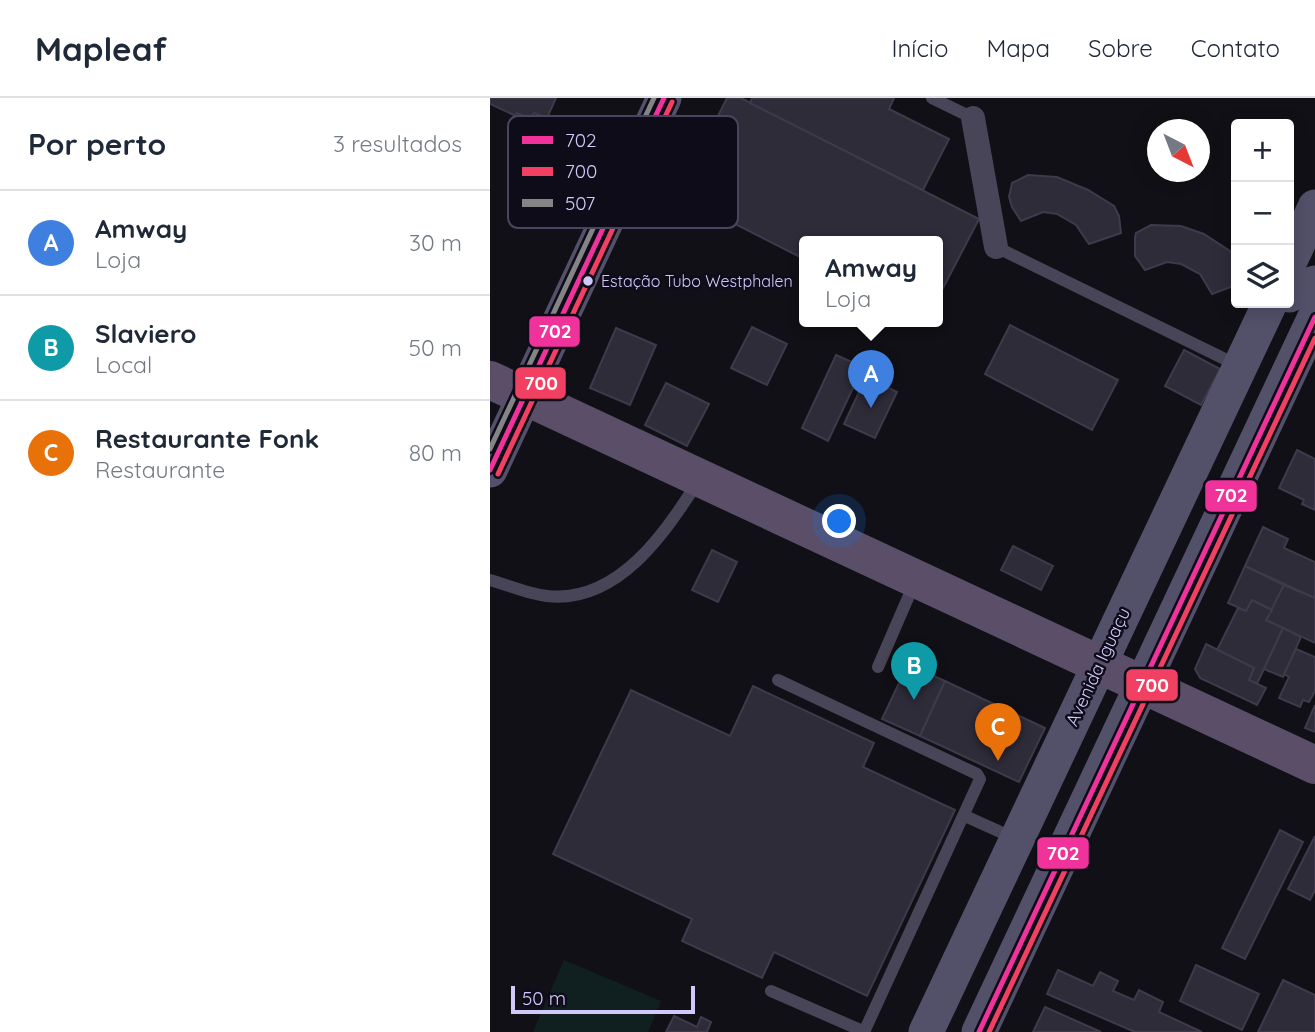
<!DOCTYPE html>
<html lang="pt">
<meta charset="utf-8">
<style>
:root{--surface:#fff;--page:#f6f6f7;--text:#1f2937;--muted:#747a83;--line:#e0e1e3;--accent:#0f766e}
body{margin:0;font-family:Quicksand,sans-serif;background:var(--page);color:var(--text)}
.controls{position:absolute;right:21px;top:21px;display:grid;overflow:hidden;border-radius:7px;box-shadow:0 4px 18px #0003}
.controls button{width:63px;height:63px;display:grid;place-items:center;padding:0;border:0;border-bottom:2px solid var(--line);background:var(--surface);color:var(--text);font:35px sans-serif}
.compass{position:absolute;left:657px;top:21px;width:63px;height:63px;border-radius:50%;background:var(--surface);box-shadow:0 4px 18px #0003;rotate:138deg}
.scale{position:absolute;left:21px;bottom:18px;width:184px;box-sizing:border-box;padding-left:7px;border:4px solid #d2c9fb;border-top:0;font-size:19px;line-height:24px;white-space:nowrap;color:#d2c9fb;-webkit-text-stroke:5px #0f0c1a;paint-order:stroke}
.you{position:absolute;left:350px;top:424px;width:24px;height:24px;margin:-18px;border:5px solid #fff;border-radius:50%;background:#1a73e8;box-shadow:0 0 0 10px #1a73e833}
.badge{display:grid;place-items:center;width:46px;height:46px;border-radius:50%;background:var(--accent);color:#fff;font-size:23px;font-weight:700}
.pin{position:absolute;translate:-50% -58px;filter:drop-shadow(0 2px 4px #0008)}
.pin::after{content:'';position:absolute;top:37px;width:24px;height:21px;background:inherit;clip-path:polygon(0 0,100% 0,50% 100%)}
.popup{position:absolute;left:309px;top:138px;width:144px;height:91px;box-sizing:border-box;display:grid;place-content:center;border-radius:7px;background:var(--surface);filter:drop-shadow(0 2px 5px #0005);font-size:23px;white-space:nowrap;color:var(--muted)}
.popup b{font-size:26px;color:var(--text)}
.popup::after{content:'';position:absolute;left:50%;top:100%;margin-left:-14px;border:14px solid transparent;border-top-color:var(--surface)}
.list{margin:0;padding:0;list-style:none}
h2{display:flex;justify-content:space-between;align-items:center;height:91px;margin:0;padding:0 28px;font-size:30px}
h2 small{font-size:23px;font-weight:400;color:var(--muted)}
.list li{display:grid;grid-template-columns:46px 1fr auto;gap:21px;align-items:center;box-sizing:border-box;height:105px;padding:0 28px;border-top:2px solid var(--line)}
.list b{display:block;font-size:26px;white-space:nowrap}
.list p{margin:0;font-size:23px;white-space:nowrap;color:var(--muted)}
.list em{font-size:23px;font-style:normal;color:var(--muted)}
.icon{flex:none;width:38px;height:38px;fill:none;stroke:currentColor;stroke-width:2;stroke-linecap:round;stroke-linejoin:round}
.map{position:relative;flex:none;width:825px;height:934px;overflow:hidden}
header{display:flex;align-items:center;gap:42px;box-sizing:border-box;height:98px;padding:0 35px;background:var(--surface);border-bottom:2px solid var(--line)}
header strong{font-size:33px}
nav{display:flex;gap:38px;margin-inline-start:auto;font-size:24px}
main{display:flex}
aside{flex:1;background:var(--surface)}
.map>svg:first-child{display:block}
.green{fill:#102021}
.building{fill:#2f2c3a;stroke:#3e3a4b;stroke-width:2}
.lines{fill:none;stroke-linecap:round;stroke-linejoin:round}
.lane{stroke:#474557;stroke-width:12}
.street{stroke:#474557;stroke-width:24}
.secondary{stroke:#53516a;stroke-width:35}
.primary{stroke:#5a4e68;stroke-width:38}
.bus-1-casing{stroke:#0f0c1a;stroke-width:10}
.bus-2-casing{stroke:#0f0c1a;stroke-width:10}
.bus-3-casing{stroke:#0f0c1a;stroke-width:10}
.bus-1{stroke:#ef339a;stroke-width:5}
.bus-2{stroke:#f24062;stroke-width:5}
.bus-3{stroke:#848484;stroke-width:5}
.bus-dot{fill:#d2c9fb;stroke:#0f0c1a;stroke-width:2.5}
.labels{text-anchor:middle;stroke-width:5;stroke-linejoin:round;paint-order:stroke}
.bus-label{font-size:16px;fill:#d2c9fb;stroke:#0f0c1a;text-anchor:start}
.street-label{font-size:18px;fill:#d2c9fb;stroke:#0f0c1a}
.key{fill:#0f0c1a;stroke:#4a455e;stroke-width:2}
.key-label{font-size:19px;fill:#d2c9fb}
.line-badge{stroke:#0f0c1a;stroke-width:2.5}
.badge-label{font-size:19px;text-anchor:middle;font-weight:bold;fill:#fff}
</style>
<header>
<strong>Mapleaf</strong>
<nav><a>Início</a><a>Mapa</a><a>Sobre</a><a>Contato</a></nav>
</header>
<main>
<aside>
<h2>Por perto<small>3 resultados</small></h2>
<ul class="list">
<li><span class="badge" style="background:#3f7fe0">A</span><div><b>Amway</b><p>Loja</p></div><em>30 m</em></li>
<li><span class="badge" style="background:#0f9aa8">B</span><div><b>Slaviero</b><p>Local</p></div><em>50 m</em></li>
<li><span class="badge" style="background:#e8710a">C</span><div><b>Restaurante Fonk</b><p>Restaurante</p></div><em>80 m</em></li>
</ul>
</aside>
<div class="map">
<svg width="825" height="934" viewBox="0 0 825 934">
<rect width="100%" height="100%" fill="#111016"/>
<polygon class="green" points="74,862 171,903 158,934 43,934"/>
<g class="building">
<polygon points="0,0 66,0 57,20 44,15 41,21 27,15 26,18 0,6"/>
<polygon points="237,0 251,0 489,121 450,196 448,195 448,144 314,144 314,161 188,97"/>
<polygon points="262,0 404,0 399,11 459,41 433,92 260,5"/>
<polygon points="538,77 567,79 598,92 624,108 629,118 631,135 599,146 586,127 567,116 553,114 531,123 522,109 519,99 522,85"/>
<polygon points="661,127 691,128 714,136 746,157 746,187 722,196 710,176 691,166 677,164 655,172 645,158 645,139 646,135"/>
<polygon points="520,227 628,282 602,332 495,276"/>
<polygon points="262,229 297,246 277,287 241,270"/>
<polygon points="126,230 166,247 140,307 100,290"/>
<polygon points="694,252 730,271 711,307 675,288"/>
<polygon points="346,257 373,269 338,343 312,330"/>
<polygon points="376,279 407,294 385,340 354,326"/>
<polygon points="176,285 219,306 197,348 155,327"/>
<polygon points="807,352 825,361 825,412 812,406 814,402 789,390"/>
<polygon points="773,429 798,441 794,450 825,464 825,500 755,468"/>
<polygon points="523,448 563,468 551,492 511,472"/>
<polygon points="222,452 247,464 228,504 202,492"/>
<polygon points="755,468 794,487 782,512 762,502 756,513 738,505"/>
<polygon points="794,487 825,500 825,545 776,522"/>
<polygon points="762,502 782,512 776,522 793,530 767,586 759,582 764,570 727,552 748,510 756,513"/>
<polygon points="793,530 811,539 793,579 774,571"/>
<polygon points="716,546 764,570 759,582 776,590 767,607 710,580 705,571"/>
<polygon points="806,551 825,559 825,593 819,604 813,602 810,609 789,600 799,579 794,576"/>
<polygon points="418,566 455,583 430,638 392,621"/>
<polygon points="455,583 555,630 529,684 430,638"/>
<polygon points="263,588 384,645 373,669 465,712 377,898 284,854 272,880 192,843 202,821 63,756 141,592 240,638"/>
<polygon points="825,607 825,634 815,630"/>
<polygon points="790,732 813,744 755,861 732,850"/>
<polygon points="825,738 825,792 820,802 798,791"/>
<polygon points="706,867 769,896 752,932 690,903"/>
<polygon points="568,872 603,888 610,874 628,883 623,893 644,902 649,892 673,904 669,914 712,934 645,934 557,896"/>
<polygon points="793,882 825,897 825,934 768,934"/>
<polygon points="555,909 611,934 543,934"/>
<polygon points="184,918 207,929 211,919 221,924 217,934 176,934"/>
</g>
<g class="lines">
<g class="lane">
<polyline points="442,0 483,20"/>
<polyline points="506,149 747,267"/>
<path d="M0 482C18 487 38 496 57 498 127 506 176 435 208 383"/>
<polyline points="388,569 424,486"/>
<polyline points="288,582 487,676 490,681 374,934"/>
<polyline points="475,718 526,741"/>
<polyline points="281,893 375,934"/>
</g>
<polyline class="street" points="483,20 506,149"/>
<g class="secondary">
<polyline points="799,165 825,109"/>
<polyline points="799,197 825,185"/>
<polyline points="0,372 174,0"/>
<polyline points="436,934 780,205"/>
<polyline points="489,934 825,219"/>
</g>
<polyline class="primary" points="0,282 825,667"/>
<defs>
<g id="bus-1">
<polyline points="0,372 174,0"/>
<polyline points="489,934 825,219"/>
</g>
<g id="bus-2">
<polyline points="8,376 182,4"/>
<polyline points="499,934 825,240"/>
</g>
<polyline id="bus-3" points="0,351 164,0"/>
</defs>
<use href="#bus-1" class="bus-1-casing"/>
<use href="#bus-2" class="bus-2-casing"/>
<use href="#bus-3" class="bus-3-casing"/>
<use href="#bus-1" class="bus-1"/>
<use href="#bus-2" class="bus-2"/>
<use href="#bus-3" class="bus-3"/>
</g>
<circle class="bus-dot" cx="98" cy="183" r="6"/>
<g class="labels">
<g class="bus-label">
<text x="111" y="189">Estação Tubo Westphalen</text>
</g>
<g class="street-label">
<text transform="translate(608 569) rotate(-65)" y="6">Avenida Iguaçu</text>
</g>
</g>
<rect x="18" y="18" width="230" height="112" rx="10" class="key"/>
<rect x="32" y="38" width="31" height="8" fill="#ef339a"/>
<rect x="32" y="69" width="31" height="9" fill="#f24062"/>
<rect x="32" y="101" width="31" height="8" fill="#848484"/>
<g class="key-label">
<text x="75" y="49">702</text>
<text x="75" y="80">700</text>
<text x="75" y="112">507</text>
</g>
<g class="line-badge">
<rect x="38" y="217" width="53" height="33" rx="7" fill="#ef339a"/>
<rect x="24" y="268" width="53" height="34" rx="7" fill="#f24062"/>
<rect x="714" y="381" width="54" height="34" rx="7" fill="#ef339a"/>
<rect x="635" y="570" width="54" height="34" rx="7" fill="#f24062"/>
<rect x="546" y="738" width="54" height="34" rx="7" fill="#ef339a"/>
</g>
<g class="badge-label">
<text x="65" y="240">702</text>
<text x="51" y="292">700</text>
<text x="741" y="404">702</text>
<text x="662" y="594">700</text>
<text x="573" y="762">702</text>
</g>
</svg>
<div class="controls">
<button>+</button>
<button>−</button>
<button><svg class="icon" aria-label="layers" viewBox="0 0 24 24"><path d="M12 4l9 5-9 5-9-5zM3 14l9 5 9-5"/></svg></button>
</div>
<svg class="compass" viewBox="-18 -18 36 36"><path d="M0-13l5 13h-10z" fill="#e53935"/><path d="M0 13l5-13h-10z" fill="#747a83"/></svg>
<div class="scale">50 m</div>
<div class="you"></div>
<div class="pin badge" style="left:381px;top:310px;background:#3f7fe0">A</div>
<div class="popup"><b>Amway</b>Loja</div>
<div class="pin badge" style="left:424px;top:602px;background:#0f9aa8">B</div>
<div class="pin badge" style="left:508px;top:663px;background:#e8710a">C</div>
</div>
</main>
